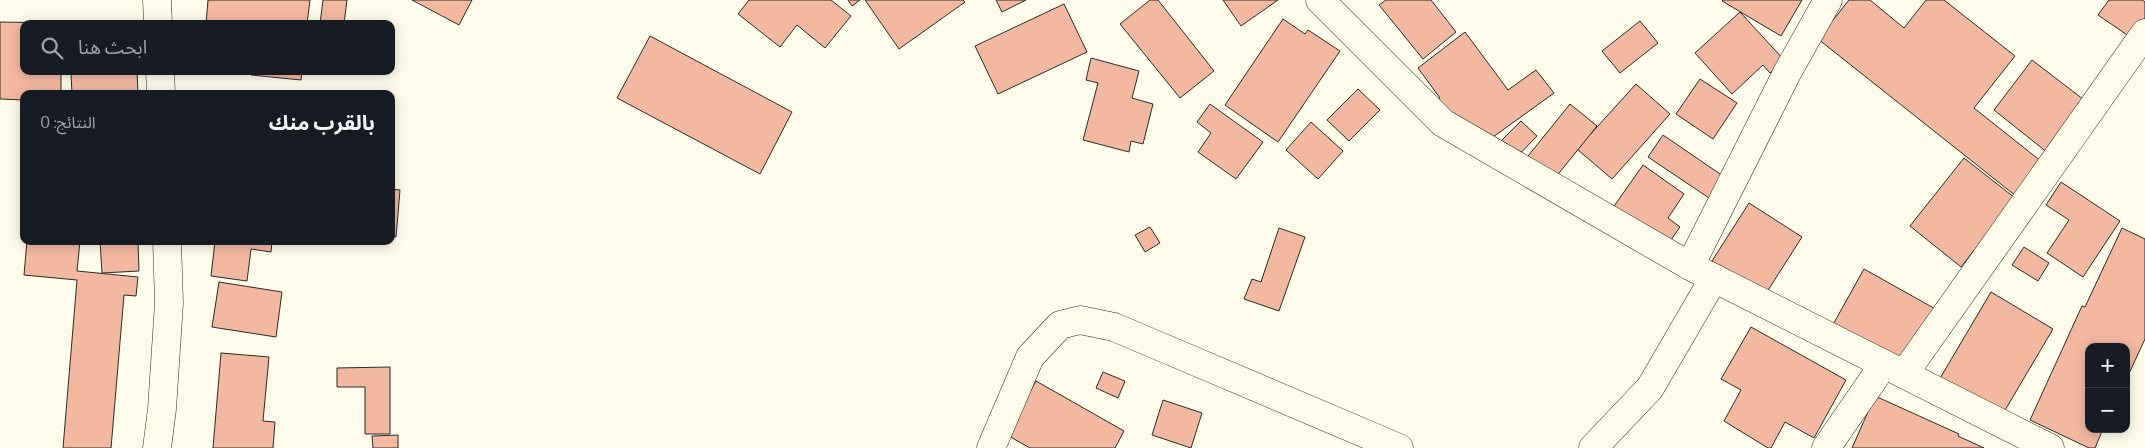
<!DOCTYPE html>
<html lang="ar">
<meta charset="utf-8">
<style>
:root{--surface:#171b24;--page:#242831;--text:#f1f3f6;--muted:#9ea1a6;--line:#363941}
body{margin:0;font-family:Bitter,"Noto Sans Arabic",serif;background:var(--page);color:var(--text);direction:rtl}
.controls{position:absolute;right:15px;bottom:15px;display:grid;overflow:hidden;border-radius:10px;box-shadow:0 2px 12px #0003}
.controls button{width:45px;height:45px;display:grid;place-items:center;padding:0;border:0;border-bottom:1px solid var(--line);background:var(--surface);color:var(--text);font:25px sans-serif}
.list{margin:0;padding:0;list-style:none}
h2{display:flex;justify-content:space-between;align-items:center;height:65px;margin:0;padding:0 20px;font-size:21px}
h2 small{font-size:16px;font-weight:400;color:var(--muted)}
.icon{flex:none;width:28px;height:28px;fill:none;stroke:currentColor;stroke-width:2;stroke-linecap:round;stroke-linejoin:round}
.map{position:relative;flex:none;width:2145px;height:448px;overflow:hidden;direction:ltr}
.search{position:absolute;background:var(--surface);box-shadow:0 2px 12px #0003;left:20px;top:20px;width:375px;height:55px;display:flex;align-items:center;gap:12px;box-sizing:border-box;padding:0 18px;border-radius:10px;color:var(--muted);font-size:19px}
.panel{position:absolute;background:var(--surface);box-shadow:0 2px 12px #0003;left:20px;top:90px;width:375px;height:155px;border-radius:10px;direction:rtl}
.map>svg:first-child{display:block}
.building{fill:#f2b8a0;stroke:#2b2b2b}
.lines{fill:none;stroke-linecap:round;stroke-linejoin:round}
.minor-casing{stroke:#2b2b2b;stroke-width:29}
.minor{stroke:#fdfbea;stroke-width:28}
</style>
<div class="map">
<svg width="2145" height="448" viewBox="0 0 2145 448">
<rect width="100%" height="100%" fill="#fdfbea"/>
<g class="building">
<polygon points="208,0 310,0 307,24 206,24"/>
<polygon points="323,0 347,0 344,24 320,24"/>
<polygon points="412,0 472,0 459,25"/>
<polygon points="749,0 831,0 851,16 825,48 797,25 780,47 738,14"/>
<polygon points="848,0 860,0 852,6"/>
<polygon points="865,0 963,0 965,2 899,49"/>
<polygon points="996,0 1026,0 1002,12"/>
<polygon points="1150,0 1158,0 1214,71 1180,98 1120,24"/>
<polygon points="1223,0 1278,0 1241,26"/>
<polygon points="1386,0 1431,0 1456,32 1423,59 1379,5"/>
<polygon points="1723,0 1802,0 1781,36 1722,1"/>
<polygon points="1849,0 1870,0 1904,28 1926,0 1944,0 2015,56 1974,108 2047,166 2021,200 1818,39"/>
<polygon points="2109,0 2142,0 2145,2 2145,21 2133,39 2098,15"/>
<polygon points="1064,4 1087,52 998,94 975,46"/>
<polygon points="1740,12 1784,60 1770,73 1763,65 1732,94 1695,53"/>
<polygon points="1283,19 1305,34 1308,30 1340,51 1278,142 1225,105"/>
<polygon points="1640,21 1658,43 1620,73 1602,51"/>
<polygon points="0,22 62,23 24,24 24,71 61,71 61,94 24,94 24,100 0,99"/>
<polygon points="1465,32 1508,90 1536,70 1554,93 1475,150 1438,100 1440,98 1418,68"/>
<polygon points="650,36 792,112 760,174 617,98"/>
<polygon points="1091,58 1139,71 1132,98 1153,104 1143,144 1131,141 1129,152 1083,140 1098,83 1086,80"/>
<polygon points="2032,60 2092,106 2053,157 1994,110"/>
<polygon points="113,71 137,71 138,94 72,94 71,74"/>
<polygon points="252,71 302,71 301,80 251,75"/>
<polygon points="1700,79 1737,103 1713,139 1676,114"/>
<polygon points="1636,84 1670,114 1612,179 1577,149"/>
<polygon points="1358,89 1380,110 1349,141 1327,120"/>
<polygon points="1210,104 1263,142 1236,179 1198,152 1211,133 1197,122"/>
<polygon points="1570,104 1597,126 1547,188 1520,166"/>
<polygon points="1521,121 1537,136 1508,166 1492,150"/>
<polygon points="1311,122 1343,151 1318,179 1286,150"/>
<polygon points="1663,135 1723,176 1709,198 1648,157"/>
<polygon points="1964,158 2015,198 1961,267 1910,226"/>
<polygon points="1643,165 1684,194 1668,218 1680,227 1666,247 1612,209"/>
<polygon points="2061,182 2120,221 2083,277 2047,253 2069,220 2046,205"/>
<polygon points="391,189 400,190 396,237 391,236"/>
<polygon points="1749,203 1802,237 1765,295 1712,261"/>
<polygon points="1150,227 1160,243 1145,252 1135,235"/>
<polygon points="1279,228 1305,237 1279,311 1244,299 1252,279 1261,282"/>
<polygon points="2122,228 2145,239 2145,339 2126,380 2126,347 2089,347 2089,429 2103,429 2095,448 2089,448 2030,420 2082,306 2085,307"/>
<polygon points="27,241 80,241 77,271 138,277 136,296 124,295 111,448 63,448 77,280 24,275"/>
<polygon points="100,241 138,241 139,271 102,273"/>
<polygon points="215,241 272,241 271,252 251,249 247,281 211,276"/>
<polygon points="2024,247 2049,263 2038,281 2012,265"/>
<polygon points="1864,269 1939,311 1907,370 1831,328"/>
<polygon points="219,282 282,292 276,337 212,327"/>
<polygon points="1991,292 2053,329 2001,417 1939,380"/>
<polygon points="1751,327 1846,380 1814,438 1785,422 1771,448 1768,448 1724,421 1741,390 1721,379"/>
<polygon points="221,353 269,357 263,421 275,422 273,448 213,448"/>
<polygon points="390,367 390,434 365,434 365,387 337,387 337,368"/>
<polygon points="1103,372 1125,381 1118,398 1096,388"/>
<polygon points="1036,381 1124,431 1115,448 1030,448 1007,435"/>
<polygon points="1875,396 1959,434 1958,436 1984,448 1852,448"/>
<polygon points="1163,400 1202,413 1191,448 1152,435"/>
<polygon points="398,435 398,448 373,448 372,436"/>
</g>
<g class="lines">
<defs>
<g id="minor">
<polyline points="157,0 158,24"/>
<polyline points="1320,0 1443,123 1690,266 2050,448"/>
<polyline points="160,71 161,94"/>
<polyline points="1690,266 1787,73 1828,0"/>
<polyline points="1904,374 2145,33"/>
<polyline points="157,448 162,409 169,303 167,241"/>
<polyline points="991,448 1030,357 1060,325 1080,320 1114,327 1399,448"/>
<polyline points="1593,448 1650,388 1714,278"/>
<polyline points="1826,448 1884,364"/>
</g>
</defs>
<use href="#minor" class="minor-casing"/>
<use href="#minor" class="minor"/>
</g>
</svg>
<div class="controls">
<button>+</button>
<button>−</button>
</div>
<div class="search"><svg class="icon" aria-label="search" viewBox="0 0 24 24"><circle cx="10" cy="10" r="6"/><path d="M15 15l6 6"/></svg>ابحث هنا</div>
<section class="panel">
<h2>بالقرب منك<small>النتائج: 0</small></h2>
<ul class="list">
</ul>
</section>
</div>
